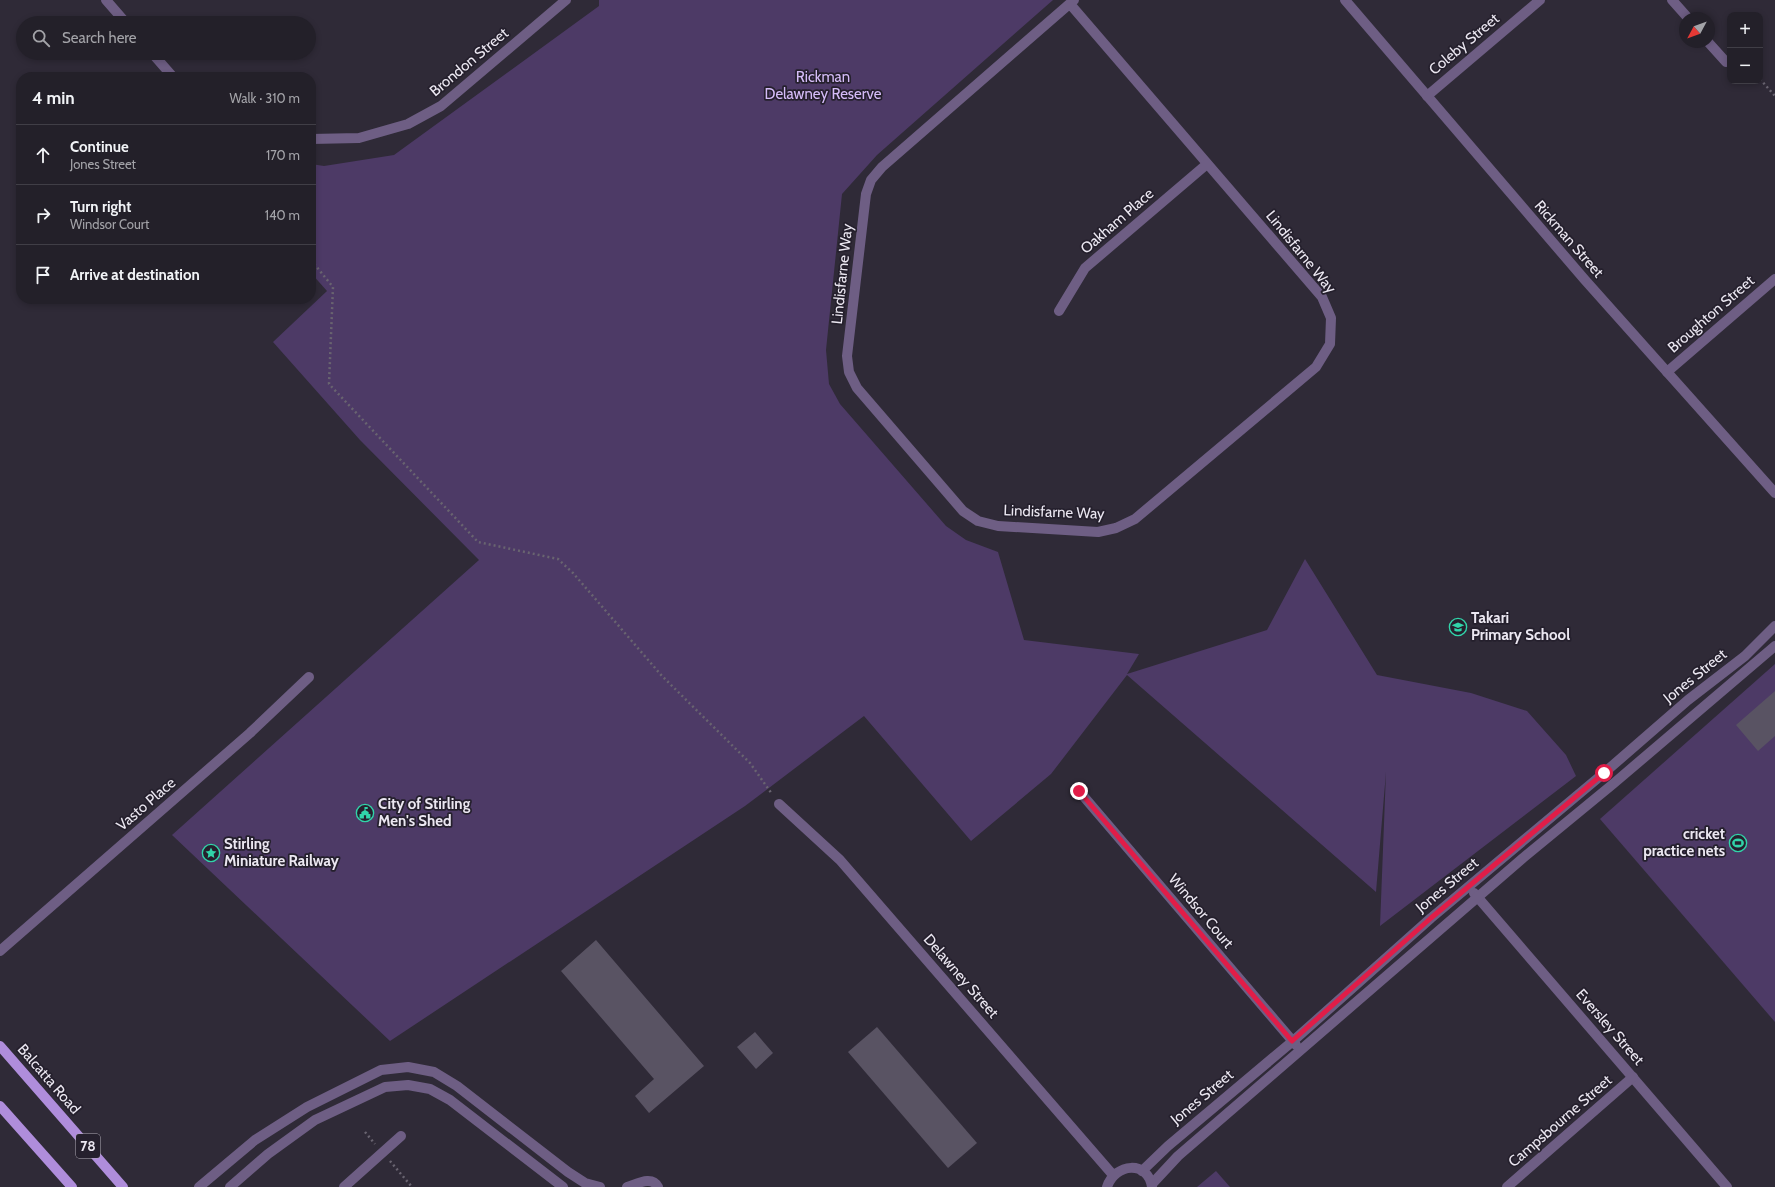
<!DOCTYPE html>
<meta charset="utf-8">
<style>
:root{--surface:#232029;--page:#2f2d35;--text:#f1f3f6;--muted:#a3a3a8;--line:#403e46}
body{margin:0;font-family:Cabin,sans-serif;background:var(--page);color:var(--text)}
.controls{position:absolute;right:12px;top:12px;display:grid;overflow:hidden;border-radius:8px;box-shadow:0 2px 6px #0003}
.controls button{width:36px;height:36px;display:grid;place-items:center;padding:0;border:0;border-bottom:1px solid var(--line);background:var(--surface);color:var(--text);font:20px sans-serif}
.compass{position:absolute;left:1679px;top:12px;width:36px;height:36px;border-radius:50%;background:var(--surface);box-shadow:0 2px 6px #0003;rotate:229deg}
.stop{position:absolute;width:12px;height:12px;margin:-9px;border:3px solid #e11d48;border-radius:50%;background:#fff}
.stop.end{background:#e11d48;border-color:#fff;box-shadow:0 1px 4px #0008}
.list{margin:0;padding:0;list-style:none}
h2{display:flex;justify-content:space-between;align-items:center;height:52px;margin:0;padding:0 16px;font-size:17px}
h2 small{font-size:13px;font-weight:400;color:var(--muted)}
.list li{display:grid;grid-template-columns:26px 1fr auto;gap:12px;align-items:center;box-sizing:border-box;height:60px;padding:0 16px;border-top:1px solid var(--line)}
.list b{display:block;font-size:15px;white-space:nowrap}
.list p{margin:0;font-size:13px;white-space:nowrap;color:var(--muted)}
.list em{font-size:13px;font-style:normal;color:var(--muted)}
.icon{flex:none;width:22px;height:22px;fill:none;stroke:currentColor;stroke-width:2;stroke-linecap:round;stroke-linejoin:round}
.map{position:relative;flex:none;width:1775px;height:1187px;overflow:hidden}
.search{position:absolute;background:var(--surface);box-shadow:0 2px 6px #0003;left:16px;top:16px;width:300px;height:44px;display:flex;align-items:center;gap:10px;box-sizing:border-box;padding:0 14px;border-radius:22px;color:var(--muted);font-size:15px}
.panel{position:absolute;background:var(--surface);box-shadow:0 2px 6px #0003;left:16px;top:72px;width:300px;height:232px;border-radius:16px}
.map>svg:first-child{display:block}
.green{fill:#4d3a66}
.building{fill:#595363}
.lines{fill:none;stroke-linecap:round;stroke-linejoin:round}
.path{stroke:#696470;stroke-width:2.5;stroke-dasharray:2 3;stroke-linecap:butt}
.minor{stroke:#6e5e84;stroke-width:10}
.major{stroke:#af8ddb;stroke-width:10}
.route{stroke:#e11d48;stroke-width:5}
.labels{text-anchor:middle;stroke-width:3.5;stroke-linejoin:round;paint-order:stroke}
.shield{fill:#25202d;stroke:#b0abb6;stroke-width:1}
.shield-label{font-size:14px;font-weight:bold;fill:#ebe7f1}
.street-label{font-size:15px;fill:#ebe7f1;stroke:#25202d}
.park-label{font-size:15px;fill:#d5bcf8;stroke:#25202d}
.poi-label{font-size:15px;font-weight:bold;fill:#ebe7f1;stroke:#25202d;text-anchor:start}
</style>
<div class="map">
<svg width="1775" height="1187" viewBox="0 0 1775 1187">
<rect width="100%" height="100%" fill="#2f2a37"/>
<g class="green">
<polygon points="599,0 1053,0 877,155 842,194 826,350 829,384 840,404 946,526 966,540 998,552 1024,640 1139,654 1127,674 1267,630 1305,559 1377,675 1471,693 1527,711 1566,755 1576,776 1380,926 1386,772 1376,892 1127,675 1051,774 971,841 864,716 745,806 390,1041 172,835 479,560 360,440 273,342 327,291 311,273 311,164 324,166 394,155 599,6"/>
<polygon points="1775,664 1775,1022 1600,819"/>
<polygon points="1216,1171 1230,1187 1197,1187"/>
</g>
<g class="building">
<polygon points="1775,691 1775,736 1758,751 1736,725"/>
<polygon points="596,940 704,1066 649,1113 635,1096 654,1079 561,971"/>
<polygon points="877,1027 977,1143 948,1168 848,1052"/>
<polygon points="755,1032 773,1053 756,1069 737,1047"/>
</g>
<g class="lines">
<g class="path">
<polyline points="1760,79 1775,96"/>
<polyline points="311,260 333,287 329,384 478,542 558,559 573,573 662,676 750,763 772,794"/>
<polyline points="365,1132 375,1144"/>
<polyline points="390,1161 412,1187"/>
</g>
<g class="minor">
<polyline points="106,0 126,23"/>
<polyline points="1345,0 1585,280 1775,493"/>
<polyline points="1672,0 1688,18"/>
<polyline points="1070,4 1322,297 1331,318 1330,344 1316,367 1135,519 1116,528 1098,532 998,526 978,521 963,511 857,388 849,372 847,356 866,194 871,180 882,167 1074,0"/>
<polyline points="1708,42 1726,62"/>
<polyline points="152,53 173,77"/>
<polyline points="1427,96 1540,0"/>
<polyline points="311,139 359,138 408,124 441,106 566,0"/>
<polyline points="1059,311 1085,268 1207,164"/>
<polyline points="1667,372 1775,279"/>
<polyline points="1079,791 1296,1045"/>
<polyline points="779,804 840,860 1113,1175"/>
<polyline points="1474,893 1727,1187"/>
<polyline points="0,951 250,733 309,677"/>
<polyline points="1142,1171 1168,1146 1293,1041 1431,918 1604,773 1688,700 1745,656 1775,626"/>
<polyline points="1152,1184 1178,1156 1523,858 1613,784 1775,646"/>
<polyline points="199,1187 255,1140 307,1107 381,1070 408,1067 434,1072 457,1086 568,1172 585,1183 600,1187"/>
<polyline points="230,1187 268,1154 315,1120 385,1087 408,1085 430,1089 450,1100 563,1187"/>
<polyline points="344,1187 401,1136"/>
<path d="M627 1187C637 1184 652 1175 658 1187"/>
<path d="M1107 1187C1115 1163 1148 1160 1152 1187"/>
<polyline points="1507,1187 1633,1077"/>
</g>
<g class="major">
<polyline points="0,1046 123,1187"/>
<polyline points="0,1106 72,1187"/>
</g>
</g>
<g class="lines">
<polyline class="route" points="1079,791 1292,1041 1431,918 1604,773"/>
</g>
<defs>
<symbol id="school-ring" viewBox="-11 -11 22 22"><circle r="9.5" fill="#25202d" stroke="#31d4a9" stroke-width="1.5"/><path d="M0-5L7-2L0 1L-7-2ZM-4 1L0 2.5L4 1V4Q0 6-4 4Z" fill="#31d4a9"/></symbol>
<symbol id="civic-ring" viewBox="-11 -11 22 22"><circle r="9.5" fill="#25202d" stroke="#31d4a9" stroke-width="1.5"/><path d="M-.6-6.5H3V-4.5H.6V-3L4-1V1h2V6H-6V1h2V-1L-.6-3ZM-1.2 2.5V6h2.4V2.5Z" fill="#31d4a9"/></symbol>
<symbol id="stadium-ring" viewBox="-11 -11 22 22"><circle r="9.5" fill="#25202d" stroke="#31d4a9" stroke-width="1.5"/><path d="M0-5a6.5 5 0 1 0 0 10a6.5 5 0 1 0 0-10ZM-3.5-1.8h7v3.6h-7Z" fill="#31d4a9"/></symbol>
<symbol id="sight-ring" viewBox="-11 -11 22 22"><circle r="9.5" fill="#25202d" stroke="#31d4a9" stroke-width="1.5"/><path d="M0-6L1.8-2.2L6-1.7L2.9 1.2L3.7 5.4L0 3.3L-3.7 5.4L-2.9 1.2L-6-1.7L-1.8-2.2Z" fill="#31d4a9"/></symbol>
</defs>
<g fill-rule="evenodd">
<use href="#school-ring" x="1448" y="617" width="20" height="20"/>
<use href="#civic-ring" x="355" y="803" width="20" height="20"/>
<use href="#stadium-ring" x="1728" y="833" width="20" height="20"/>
<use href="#sight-ring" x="201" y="843" width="20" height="20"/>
</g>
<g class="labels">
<rect class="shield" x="76" y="1134" width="24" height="24" rx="3"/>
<g class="shield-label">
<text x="88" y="1151">78</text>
</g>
<g class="street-label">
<text transform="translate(1464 44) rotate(-40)" y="5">Coleby Street</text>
<text transform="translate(469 62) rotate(-40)" y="5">Brondon Street</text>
<text transform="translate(1117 221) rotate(-41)" y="5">Oakham Place</text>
<text transform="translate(1569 239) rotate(49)" y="5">Rickman Street</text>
<text transform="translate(1301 252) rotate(51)" y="5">Lindisfarne Way</text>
<text transform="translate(842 274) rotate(-84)" y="5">Lindisfarne Way</text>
<text transform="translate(1711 314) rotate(-41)" y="5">Broughton Street</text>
<text transform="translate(1054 512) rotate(2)" y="5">Lindisfarne Way</text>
<text transform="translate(1695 676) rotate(-39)" y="5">Jones Street</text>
<text transform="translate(146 804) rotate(-41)" y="5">Vasto Place</text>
<text transform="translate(1447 885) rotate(-40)" y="5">Jones Street</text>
<text transform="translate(1201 911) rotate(50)" y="5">Windsor Court</text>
<text transform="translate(961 976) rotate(49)" y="5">Delawney Street</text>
<text transform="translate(1610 1027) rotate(49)" y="5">Eversley Street</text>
<text transform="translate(49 1079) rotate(49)" y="5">Balcatta Road</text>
<text transform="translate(1202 1097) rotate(-40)" y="5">Jones Street</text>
<text transform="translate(1560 1121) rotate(-41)" y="5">Campsbourne Street</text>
</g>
<g class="park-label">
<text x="823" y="82">Rickman<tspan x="823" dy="17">Delawney Reserve</tspan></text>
</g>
<g class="poi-label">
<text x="1471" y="623">Takari<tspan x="1471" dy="17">Primary School</tspan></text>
<text x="378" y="809">City of Stirling<tspan x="378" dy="17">Men's Shed</tspan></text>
<text x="1725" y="839" text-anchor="end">cricket<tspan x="1725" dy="17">practice nets</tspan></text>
<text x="224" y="849">Stirling<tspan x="224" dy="17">Miniature Railway</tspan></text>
</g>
</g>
</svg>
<div class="controls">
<button>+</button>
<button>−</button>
</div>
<svg class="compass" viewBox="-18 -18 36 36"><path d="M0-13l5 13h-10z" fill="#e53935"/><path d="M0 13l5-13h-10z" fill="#a3a3a8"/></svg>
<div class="stop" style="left:1604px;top:773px"></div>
<div class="stop end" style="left:1079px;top:791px"></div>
<div class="search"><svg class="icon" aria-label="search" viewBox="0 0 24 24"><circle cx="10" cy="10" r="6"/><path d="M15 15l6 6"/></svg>Search here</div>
<section class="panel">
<h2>4 min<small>Walk · 310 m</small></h2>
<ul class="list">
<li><svg class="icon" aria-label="ahead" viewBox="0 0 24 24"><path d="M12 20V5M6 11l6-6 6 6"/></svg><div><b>Continue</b><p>Jones Street</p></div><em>170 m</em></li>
<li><svg class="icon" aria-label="right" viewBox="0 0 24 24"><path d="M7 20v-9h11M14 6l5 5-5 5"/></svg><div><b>Turn right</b><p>Windsor Court</p></div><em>140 m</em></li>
<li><svg class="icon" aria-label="arrive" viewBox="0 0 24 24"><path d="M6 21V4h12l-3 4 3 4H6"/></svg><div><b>Arrive at destination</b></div></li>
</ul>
</section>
</div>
